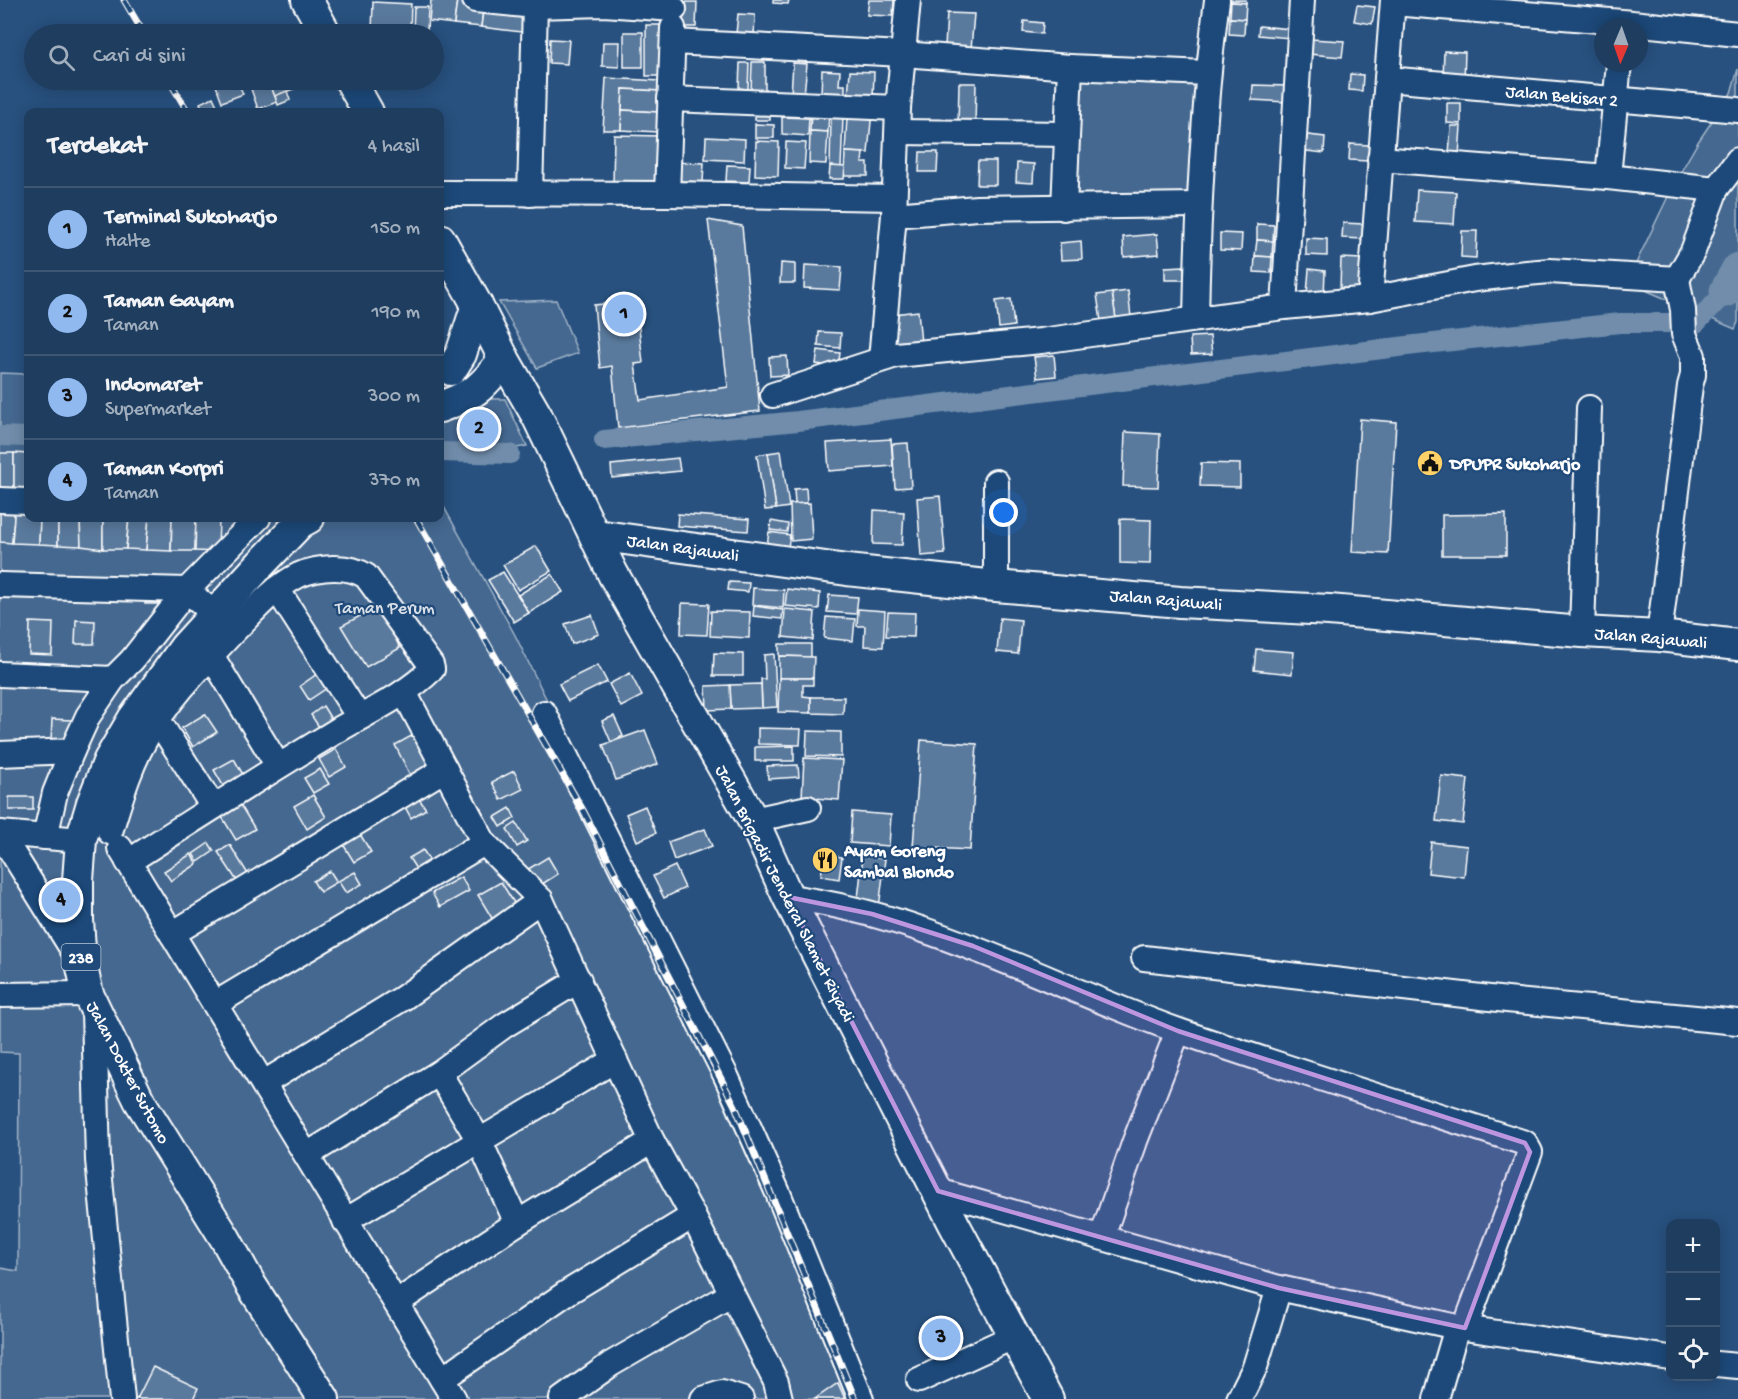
<!DOCTYPE html>
<html lang="id">
<meta charset="utf-8">
<style>
:root{--surface:#1e3d5f;--page:#2b4868;--text:#f1f3f6;--muted:#a1aebd;--line:#3c5674;--accent:#90b9f0}
body{margin:0;font-family:"Gochi Hand",sans-serif;background:var(--page);color:var(--text)}
.controls{position:absolute;right:18px;bottom:18px;display:grid;overflow:hidden;border-radius:12px;box-shadow:0 3px 15px #0003}
.controls button{width:54px;height:54px;display:grid;place-items:center;padding:0;border:0;border-bottom:2px solid var(--line);background:var(--surface);color:var(--text);font:30px sans-serif}
.compass{position:absolute;left:1594px;top:18px;width:54px;height:54px;border-radius:50%;background:var(--surface);box-shadow:0 3px 15px #0003;rotate:182deg}
.you{position:absolute;left:1004px;top:513px;width:21px;height:21px;margin:-15px;border:4px solid #fff;border-radius:50%;background:#1a73e8;box-shadow:0 0 0 9px #1a73e833}
.badge{display:grid;place-items:center;width:39px;height:39px;border-radius:50%;background:var(--accent);color:#111;font-size:20px;font-weight:700}
.pin{position:absolute;translate:-50% -50%;border:3px solid #fff;box-shadow:0 2px 6px #0006}
.list{margin:0;padding:0;list-style:none}
h2{display:flex;justify-content:space-between;align-items:center;height:78px;margin:0;padding:0 24px;font-size:26px}
h2 small{font-size:20px;font-weight:400;color:var(--muted)}
.list li{display:grid;grid-template-columns:39px 1fr auto;gap:18px;align-items:center;box-sizing:border-box;height:84px;padding:0 24px;border-top:2px solid var(--line)}
.list b{display:block;font-size:22px;white-space:nowrap}
.list p{margin:0;font-size:20px;white-space:nowrap;color:var(--muted)}
.list em{font-size:20px;font-style:normal;color:var(--muted)}
.icon{flex:none;width:33px;height:33px;fill:none;stroke:currentColor;stroke-width:2;stroke-linecap:round;stroke-linejoin:round}
.map{position:relative;flex:none;width:1738px;height:1399px;overflow:hidden}
.search{position:absolute;background:var(--surface);box-shadow:0 3px 15px #0003;left:24px;top:24px;width:420px;height:66px;display:flex;align-items:center;gap:15px;box-sizing:border-box;padding:0 21px;border-radius:33px;color:var(--muted);font-size:22px}
.panel{position:absolute;background:var(--surface);box-shadow:0 3px 15px #0003;left:24px;top:108px;width:420px;height:414px;border-radius:12px}
.map>svg:first-child{display:block}
.green{fill:#446890;stroke:#a2b4c8;stroke-width:1.5}
.lines{fill:none;stroke-linecap:round;stroke-linejoin:round}
.canal{stroke:#718dab;stroke-width:20}
.river{stroke:#718dab;stroke-width:33}
.building{fill:#5a7a9d;stroke:#fff;stroke-width:1.5}
.minor-casing{stroke:#fff;stroke-width:28}
.major-casing{stroke:#fff;stroke-width:34}
.minor{stroke:#1f4a7a;stroke-width:24}
.major{stroke:#1f4a7a;stroke-width:30}
.rail-casing{stroke:#fff;stroke-width:7}
.rail{stroke:#1f4a7a;stroke-width:4.5;stroke-dasharray:14;stroke-linecap:butt}
.marked{fill:#bd96df;fill-opacity:0.2;stroke:#bd96df;stroke-width:4.5;stroke-linejoin:round}
.labels{text-anchor:middle;stroke-width:4.5;stroke-linejoin:round;paint-order:stroke}
.shield{fill:#1f4a7a;stroke:#bcc9d7;stroke-width:1.5}
.shield-label{font-size:16px;font-weight:bold;fill:#fff}
.street-label{font-size:18px;fill:#fff;stroke:#1f4a7a}
.poi-label{font-size:18px;font-weight:bold;fill:#fff;stroke:#1f4a7a;text-anchor:start}
.park-label{font-size:18px;fill:#dae1e9;stroke:#1f4a7a}
</style>
<div class="map">
<svg width="1738" height="1399" viewBox="0 0 1738 1399">
<rect width="100%" height="100%" fill="#28517f"/>
<filter id="ink" filterUnits="userSpaceOnUse"><feTurbulence type="fractalNoise" baseFrequency=".0167" numOctaves="2"/><feDisplacementMap in="SourceGraphic" scale="12" xChannelSelector="R" yChannelSelector="G"/><feConvolveMatrix kernelMatrix="1 2 1 2 8 2 1 2 1" color-interpolation-filters="sRGB"/></filter>
<g filter="url(#ink)">
<g class="green">
<polygon points="1070,67 1207,73 1193,210 1064,208"/>
<polygon points="1738,69 1738,322 1735,329 1627,282 1675,182 1698,142 1731,93"/>
<polygon points="556,300 578,353 537,368 499,302"/>
<polygon points="0,373 28,374 28,518 440,518 440,500 515,635 652,915 869,1399 0,1399 0,1268 18,1271 19,1053 0,1052"/>
<polygon points="479,399 505,399 527,446 506,450 440,448 440,412"/>
</g>
<g class="lines">
<g class="canal">
<polyline points="0,436 28,437"/>
<polyline points="604,440 798,421 1415,345 1620,323 1696,323 1724,294"/>
<polyline points="440,452 510,454"/>
</g>
<polyline class="river" points="1726,291 1738,269"/>
</g>
<g class="building">
<polygon points="431,0 457,0 454,24 429,21"/>
<polygon points="457,0 484,3 481,27 454,24"/>
<polygon points="773,0 789,0 788,4 773,3"/>
<polygon points="869,0 894,0 893,16 867,15"/>
<polygon points="1231,0 1246,0 1246,3 1231,2"/>
<polygon points="373,2 411,4 410,34 372,32"/>
<polygon points="681,2 697,2 696,27 680,27"/>
<polygon points="1231,2 1246,3 1245,19 1230,18"/>
<polygon points="484,3 532,9 529,33 481,27"/>
<polygon points="1357,5 1375,7 1372,24 1354,21"/>
<polygon points="414,7 428,7 427,34 413,34"/>
<polygon points="947,13 974,14 971,49 945,47"/>
<polygon points="738,14 755,15 754,35 736,34"/>
<polygon points="1230,18 1245,19 1244,35 1229,34"/>
<polygon points="1024,21 1043,23 1042,34 1023,32"/>
<polygon points="646,25 665,25 664,76 646,76"/>
<polygon points="1259,26 1291,29 1290,38 1258,35"/>
<rect x="624" y="32" width="19" height="35"/>
<polygon points="550,39 569,40 567,64 549,63"/>
<polygon points="1310,39 1344,41 1342,57 1309,54"/>
<polygon points="603,42 620,42 619,67 602,66"/>
<polygon points="1444,51 1465,52 1464,81 1443,80"/>
<polygon points="752,62 765,62 765,92 751,91"/>
<polygon points="740,63 749,63 748,89 739,88"/>
<polygon points="793,63 807,64 804,95 791,94"/>
<polygon points="822,70 840,71 839,85 845,85 845,95 821,94"/>
<polygon points="850,71 874,72 873,99 848,97"/>
<polygon points="1350,74 1363,75 1362,91 1349,90"/>
<polygon points="606,78 661,81 660,91 623,89 621,130 603,130"/>
<polygon points="214,80 237,80 243,94 222,102"/>
<polygon points="268,80 304,80 299,82 301,86 275,96"/>
<polygon points="269,82 277,102 258,109 251,89"/>
<polygon points="959,83 976,83 975,126 958,126"/>
<polygon points="1253,85 1288,86 1287,102 1252,100"/>
<polygon points="623,89 660,91 659,112 622,110"/>
<polygon points="287,91 290,100 278,105 275,96"/>
<polygon points="213,97 220,112 204,112 200,103"/>
<polygon points="1447,103 1461,103 1461,124 1447,123"/>
<rect x="755" y="109" width="15" height="11"/>
<polygon points="622,110 659,112 658,132 621,130"/>
<polygon points="811,111 829,111 828,132 810,131"/>
<polygon points="872,111 868,153 845,152 847,117"/>
<polygon points="782,117 809,118 808,136 782,134"/>
<polygon points="831,117 843,118 841,167 830,166"/>
<polygon points="755,124 774,125 774,138 755,138"/>
<polygon points="1451,126 1461,126 1459,156 1449,155"/>
<polygon points="810,131 828,132 826,164 809,163"/>
<polygon points="1300,134 1325,137 1324,153 1298,150"/>
<polygon points="614,135 661,136 660,187 613,185"/>
<polygon points="706,137 745,139 744,161 705,159"/>
<polygon points="756,141 779,142 778,176 755,175"/>
<polygon points="786,142 806,143 804,169 785,168"/>
<polygon points="1350,144 1369,145 1368,161 1349,160"/>
<polygon points="845,152 863,153 862,163 868,163 868,176 844,176"/>
<polygon points="920,152 938,152 937,172 919,172"/>
<polygon points="978,161 996,161 996,185 977,185"/>
<polygon points="676,162 704,163 703,182 675,181"/>
<polygon points="1017,163 1034,164 1033,183 1016,182"/>
<polygon points="727,165 750,166 749,182 726,181"/>
<polygon points="830,166 845,167 844,179 829,179"/>
<polygon points="1417,190 1456,192 1454,224 1415,222"/>
<polygon points="708,220 742,226 760,411 618,428 612,366 600,368 594,305 636,301 643,363 635,364 640,400 728,387"/>
<polygon points="1343,223 1364,224 1363,239 1342,238"/>
<polygon points="1257,224 1274,225 1273,241 1257,240"/>
<polygon points="1462,231 1477,231 1476,258 1461,257"/>
<polygon points="1220,233 1242,234 1241,251 1220,250"/>
<polygon points="1157,234 1159,254 1124,257 1123,237"/>
<polygon points="1306,238 1327,239 1327,256 1306,255"/>
<polygon points="1257,240 1273,241 1272,257 1255,256"/>
<polygon points="1081,241 1082,259 1061,260 1060,243"/>
<polygon points="1255,256 1272,257 1271,273 1254,272"/>
<polygon points="1341,258 1362,259 1361,289 1340,288"/>
<polygon points="781,263 795,264 795,283 780,283"/>
<polygon points="805,265 842,267 840,290 804,288"/>
<polygon points="1184,266 1184,280 1165,280 1165,267"/>
<polygon points="1309,269 1325,271 1324,295 1307,294"/>
<polygon points="1128,291 1131,317 1116,319 1112,293"/>
<polygon points="1112,293 1116,319 1101,321 1097,295"/>
<polygon points="1011,299 1014,326 999,328 996,301"/>
<polygon points="918,311 921,343 896,345 893,314"/>
<polygon points="819,332 841,333 840,348 818,346"/>
<polygon points="1210,336 1212,354 1191,355 1190,337"/>
<polygon points="818,350 840,353 838,367 816,364"/>
<polygon points="1054,355 1056,376 1037,378 1034,357"/>
<polygon points="787,356 788,375 770,376 769,357"/>
<polygon points="1360,419 1396,422 1388,554 1352,552"/>
<polygon points="1125,432 1160,434 1158,487 1123,486"/>
<polygon points="891,439 893,466 829,471 827,443"/>
<polygon points="908,443 911,487 895,488 892,444"/>
<polygon points="781,451 789,507 776,509 768,453"/>
<polygon points="0,453 14,453 14,497 0,496"/>
<polygon points="14,453 28,454 28,496 14,497"/>
<polygon points="768,453 776,509 765,510 757,455"/>
<polygon points="678,458 680,471 612,478 611,465"/>
<polygon points="1201,463 1240,464 1240,487 1200,486"/>
<polygon points="806,488 807,503 795,504 794,489"/>
<polygon points="940,496 945,554 921,556 917,498"/>
<polygon points="810,503 812,539 791,541 790,504"/>
<polygon points="0,504 15,504 12,543 0,542"/>
<polygon points="15,504 28,505 28,518 40,518 39,544 12,543"/>
<polygon points="874,510 904,512 902,545 873,544"/>
<polygon points="678,514 749,519 748,531 677,526"/>
<polygon points="1506,514 1506,555 1442,555 1442,515"/>
<polygon points="40,518 58,518 58,545 39,544"/>
<polygon points="58,518 80,518 81,546 58,545"/>
<polygon points="80,518 103,518 103,549 81,546"/>
<polygon points="103,518 129,518 126,549 103,549"/>
<polygon points="129,518 149,518 146,550 126,549"/>
<polygon points="149,518 172,518 171,551 146,550"/>
<polygon points="172,518 196,518 195,551 171,551"/>
<polygon points="196,518 219,518 218,552 195,551"/>
<polygon points="1120,519 1151,520 1150,564 1120,563"/>
<polygon points="771,521 788,524 787,532 770,530"/>
<polygon points="769,532 790,535 788,547 767,545"/>
<polygon points="536,546 551,571 518,590 503,565"/>
<polygon points="503,572 529,613 514,622 488,580"/>
<polygon points="552,574 563,592 529,613 518,595"/>
<polygon points="729,582 749,583 748,592 728,590"/>
<polygon points="753,588 784,590 783,608 752,605"/>
<polygon points="787,589 820,593 819,609 785,606"/>
<polygon points="146,591 165,591 165,604 145,604"/>
<polygon points="829,595 858,597 856,614 827,612"/>
<polygon points="682,603 709,604 707,635 681,634"/>
<polygon points="379,606 400,648 366,667 341,626"/>
<polygon points="754,606 783,610 782,619 753,616"/>
<polygon points="785,609 815,612 813,640 783,637"/>
<polygon points="858,609 885,611 883,647 864,646 865,626 857,626"/>
<polygon points="711,611 750,612 749,638 710,636"/>
<polygon points="888,612 915,613 914,637 886,636"/>
<polygon points="592,615 599,634 572,644 565,624"/>
<polygon points="826,617 855,619 853,641 824,638"/>
<polygon points="1000,618 1021,620 1018,654 997,652"/>
<polygon points="76,620 95,621 94,644 75,644"/>
<polygon points="30,622 53,623 52,655 29,654"/>
<polygon points="779,644 811,644 811,657 779,656"/>
<polygon points="1256,649 1294,652 1292,674 1254,670"/>
<polygon points="714,653 743,654 743,676 713,676"/>
<polygon points="774,654 777,707 762,708 761,679 765,679 764,655"/>
<polygon points="779,656 814,657 813,678 779,678"/>
<polygon points="598,665 607,682 568,701 559,684"/>
<polygon points="630,673 642,696 621,707 609,684"/>
<polygon points="317,674 327,688 309,700 300,686"/>
<polygon points="779,678 813,678 813,685 803,685 803,696 811,697 811,713 778,712"/>
<polygon points="761,684 762,708 731,709 730,685"/>
<polygon points="730,685 731,709 707,710 706,686"/>
<polygon points="811,697 844,697 843,714 811,713"/>
<polygon points="323,706 331,719 319,727 311,715"/>
<polygon points="205,714 217,732 193,747 182,728"/>
<polygon points="614,716 623,736 611,742 602,721"/>
<polygon points="52,719 71,720 70,743 51,742"/>
<polygon points="758,728 801,729 800,745 758,744"/>
<polygon points="645,730 658,764 616,780 603,745"/>
<polygon points="807,731 841,732 841,757 806,756"/>
<polygon points="415,734 431,764 410,775 395,745"/>
<polygon points="921,740 977,744 970,850 913,847"/>
<polygon points="794,746 794,761 755,761 755,747"/>
<polygon points="336,749 346,767 329,777 319,759"/>
<polygon points="804,758 842,760 839,800 802,797"/>
<polygon points="234,759 245,778 225,789 214,770"/>
<polygon points="798,765 799,777 768,779 767,766"/>
<polygon points="320,769 329,784 313,793 304,778"/>
<polygon points="514,771 523,789 501,800 492,782"/>
<polygon points="1441,776 1468,779 1463,824 1436,821"/>
<polygon points="313,795 326,817 307,829 294,806"/>
<rect x="9" y="797" width="24" height="13"/>
<polygon points="418,797 426,809 411,818 404,805"/>
<polygon points="238,801 255,829 236,840 219,812"/>
<polygon points="645,806 656,833 637,841 626,814"/>
<polygon points="510,808 515,818 501,827 495,817"/>
<polygon points="852,812 891,815 889,846 850,843"/>
<polygon points="516,823 527,841 517,847 507,829"/>
<polygon points="705,829 712,846 674,860 668,842"/>
<polygon points="358,831 371,852 354,862 341,841"/>
<polygon points="1431,842 1467,846 1464,877 1428,873"/>
<polygon points="209,843 214,851 198,862 193,854"/>
<polygon points="230,845 248,874 237,881 218,852"/>
<polygon points="423,850 430,861 416,869 409,858"/>
<polygon points="191,854 197,864 171,881 164,871"/>
<polygon points="824,854 842,857 839,879 821,876"/>
<polygon points="863,856 885,859 879,908 857,906"/>
<polygon points="548,857 558,874 536,888 525,871"/>
<polygon points="675,866 685,888 664,898 653,876"/>
<polygon points="330,871 337,882 320,892 313,881"/>
<polygon points="355,872 362,884 346,893 338,881"/>
<polygon points="461,877 469,891 440,907 432,893"/>
<polygon points="501,882 516,906 493,920 478,895"/>
<polygon points="153,1367 198,1388 193,1399 137,1399"/>
<polygon points="838,1383 845,1399 815,1399"/>
</g>
<g class="lines">
<defs>
<g id="minor">
<polyline points="475,0 535,6 604,4 674,9"/>
<polyline points="1393,3 1622,22 1738,34"/>
<polyline points="673,42 903,54 1070,67 1207,73"/>
<polyline points="1387,79 1738,110"/>
<polyline points="670,99 898,108"/>
<polyline points="898,132 1067,134"/>
<polyline points="1380,159 1608,177 1716,189"/>
<polyline points="1608,177 1619,63"/>
<polyline points="440,193 667,194 893,198"/>
<polyline points="530,194 535,6"/>
<polyline points="667,194 673,28"/>
<polyline points="1064,208 1070,67"/>
<polyline points="894,215 977,208 1198,205"/>
<polyline points="1370,299 1393,0"/>
<polyline points="1284,307 1302,0"/>
<path d="M1196 319C1198 212 1203 106 1217 0"/>
<polyline points="881,359 894,215 898,108 908,0"/>
<polyline points="773,395 896,355 1041,341 1284,307 1370,299 1475,279 1527,273 1550,271 1677,279 1693,251 1716,189 1738,160"/>
<polyline points="0,500 28,501"/>
<polyline points="0,585 187,590 214,614"/>
<polyline points="996,586 996,482"/>
<polyline points="277,589 359,717"/>
<polyline points="1582,632 1589,408"/>
<polyline points="1659,636 1690,386 1693,375 1693,356 1684,334 1683,310 1677,279"/>
<polyline points="211,655 278,766"/>
<polyline points="0,674 113,679"/>
<polyline points="404,692 484,843 541,900 652,1141 693,1216 776,1382 780,1399"/>
<polyline points="544,713 726,1076 778,1193 861,1399"/>
<polyline points="158,720 213,807"/>
<polyline points="0,754 72,751"/>
<polyline points="753,820 808,808"/>
<path d="M110 832C120 800 129 767 146 738 169 698 202 665 233 632 253 612 273 588 299 575 318 567 348 564 366 576L431 665 432 669C404 697 366 713 333 733 264 775 196 818 128 862"/>
<polyline points="0,833 81,963"/>
<polyline points="0,833 81,840"/>
<polyline points="45,837 55,793 72,751 88,716 113,679 132,660 187,590 258,518"/>
<polyline points="120,848 454,1399"/>
<path d="M788 897C927 915 1049 985 1179 1031 1293 1071 1410 1106 1525 1143L1530 1152 1465 1328"/>
<polyline points="172,934 445,769"/>
<polyline points="1144,958 1507,1000 1738,1022"/>
<polyline points="0,995 88,994"/>
<polyline points="215,1004 484,843"/>
<polyline points="94,1011 98,1160 122,1399"/>
<polyline points="439,1073 480,1142 517,1223"/>
<polyline points="264,1083 403,998 541,900"/>
<polyline points="307,1155 439,1073 505,1025 579,980"/>
<polyline points="938,1191 1279,1288 1457,1327 1670,1358"/>
<polyline points="345,1221 615,1060"/>
<polyline points="1102,1237 1135,1141 1178,1031"/>
<polyline points="396,1303 517,1223 652,1141"/>
<polyline points="1716,1364 1738,1366"/>
<polyline points="442,1379 565,1294 693,1216"/>
<polyline points="919,1380 1015,1336"/>
<polyline points="562,1399 611,1364 732,1294"/>
<polyline points="703,1399 722,1393 741,1399"/>
<polyline points="1239,1399 1255,1367 1279,1288"/>
<polyline points="1436,1399 1457,1327"/>
</g>
<g id="major">
<polyline points="307,0 326,34"/>
<polyline points="350,80 368,112"/>
<polyline points="440,239 477,305 504,359 537,416 613,574 753,820 788,897 954,1224 1048,1399"/>
<polyline points="451,370 461,354 477,305"/>
<path d="M440 407C475 394 481 389 504 359"/>
<polyline points="309,518 300,523 256,569 185,647 133,719 109,760 92,803 81,840 78,880 78,920 81,963 88,994 139,1100 225,1238 251,1285 324,1399"/>
<polyline points="596,535 847,570 996,586 1180,602 1329,610 1582,632 1659,636 1738,645"/>
</g>
</defs>
<use href="#minor" class="minor-casing"/>
<use href="#major" class="major-casing"/>
<use href="#minor" class="minor"/>
<use href="#major" class="major"/>
<defs>
<g id="rail">
<polyline points="124,0 144,34"/>
<polyline points="169,80 188,112"/>
<polyline points="416,518 584,812 735,1106 855,1399"/>
</g>
</defs>
<use href="#rail" class="rail-casing"/>
<use href="#rail" class="rail"/>
</g>
</g>
<path class="marked" d="M788 897 872 914 973 946 1178 1031 1525 1143 1530 1152 1465 1328 1279 1288 938 1191Z"/>
<defs>
<symbol id="civic-disc" viewBox="-11 -11 22 22"><circle r="9.5" fill="#ffd166" stroke="#1f4a7a"/><path d="M-.6-6.5H3V-4.5H.6V-3L4-1V1h2V6H-6V1h2V-1L-.6-3ZM-1.2 2.5V6h2.4V2.5Z" fill="#111"/></symbol>
<symbol id="restaurant-disc" viewBox="-11 -11 22 22"><circle r="9.5" fill="#ffd166" stroke="#1f4a7a"/><path d="M-5-6h1v4h1v-4h1v4h1v-4h1v5L-1.5 .5V6h-2V.5L-5-1ZM5-6V6H3V1.5H1.5Q1.5-4 5-6Z" fill="#111"/></symbol>
</defs>
<g fill-rule="evenodd">
<use href="#civic-disc" x="1415" y="448" width="30" height="30"/>
<use href="#restaurant-disc" x="810" y="845" width="30" height="30"/>
</g>
<g class="labels">
<rect class="shield" x="61.5" y="944" width="39" height="26" rx="4.5"/>
<g class="shield-label">
<text x="81" y="963">238</text>
</g>
<g class="street-label">
<text transform="translate(1562 95) rotate(5)" y="6">Jalan Bekisar 2</text>
<text transform="translate(683 547) rotate(8)" y="6">Jalan Rajawali</text>
<text transform="translate(1166 599) rotate(5)" y="6">Jalan Rajawali</text>
<text transform="translate(1651 637) rotate(5)" y="6">Jalan Rajawali</text>
<text transform="translate(786 893) rotate(63)" y="6">Jalan Brigadir Jenderal Slamet Riyadi</text>
<text transform="translate(129 1072) rotate(62)" y="6">Jalan Dokter Sutomo</text>
</g>
<g class="poi-label">
<text x="1450" y="469">DPUPR Sukoharjo</text>
<text x="844" y="856">Ayam Goreng<tspan x="844" dy="21">Sambal Blondo</tspan></text>
</g>
<g class="park-label">
<text x="385" y="613">Taman Perum</text>
</g>
</g>
</svg>
<div class="controls">
<button>+</button>
<button>−</button>
<button><svg class="icon" aria-label="locate" viewBox="0 0 24 24"><circle cx="12" cy="12" r="6"/><path d="M12 2v4M12 18v4M2 12h4M18 12h4"/></svg></button>
</div>
<svg class="compass" viewBox="-18 -18 36 36"><path d="M0-13l5 13h-10z" fill="#e53935"/><path d="M0 13l5-13h-10z" fill="#a1aebd"/></svg>
<div class="you"></div>
<div class="pin badge" style="left:624px;top:314px">1</div>
<div class="pin badge" style="left:479px;top:429px">2</div>
<div class="pin badge" style="left:941px;top:1338px">3</div>
<div class="pin badge" style="left:61px;top:900px">4</div>
<div class="search"><svg class="icon" aria-label="search" viewBox="0 0 24 24"><circle cx="10" cy="10" r="6"/><path d="M15 15l6 6"/></svg>Cari di sini</div>
<section class="panel">
<h2>Terdekat<small>4 hasil</small></h2>
<ul class="list">
<li><span class="badge">1</span><div><b>Terminal Sukoharjo</b><p>Halte</p></div><em>150 m</em></li>
<li><span class="badge">2</span><div><b>Taman Gayam</b><p>Taman</p></div><em>190 m</em></li>
<li><span class="badge">3</span><div><b>Indomaret</b><p>Supermarket</p></div><em>300 m</em></li>
<li><span class="badge">4</span><div><b>Taman Korpri</b><p>Taman</p></div><em>370 m</em></li>
</ul>
</section>
</div>
